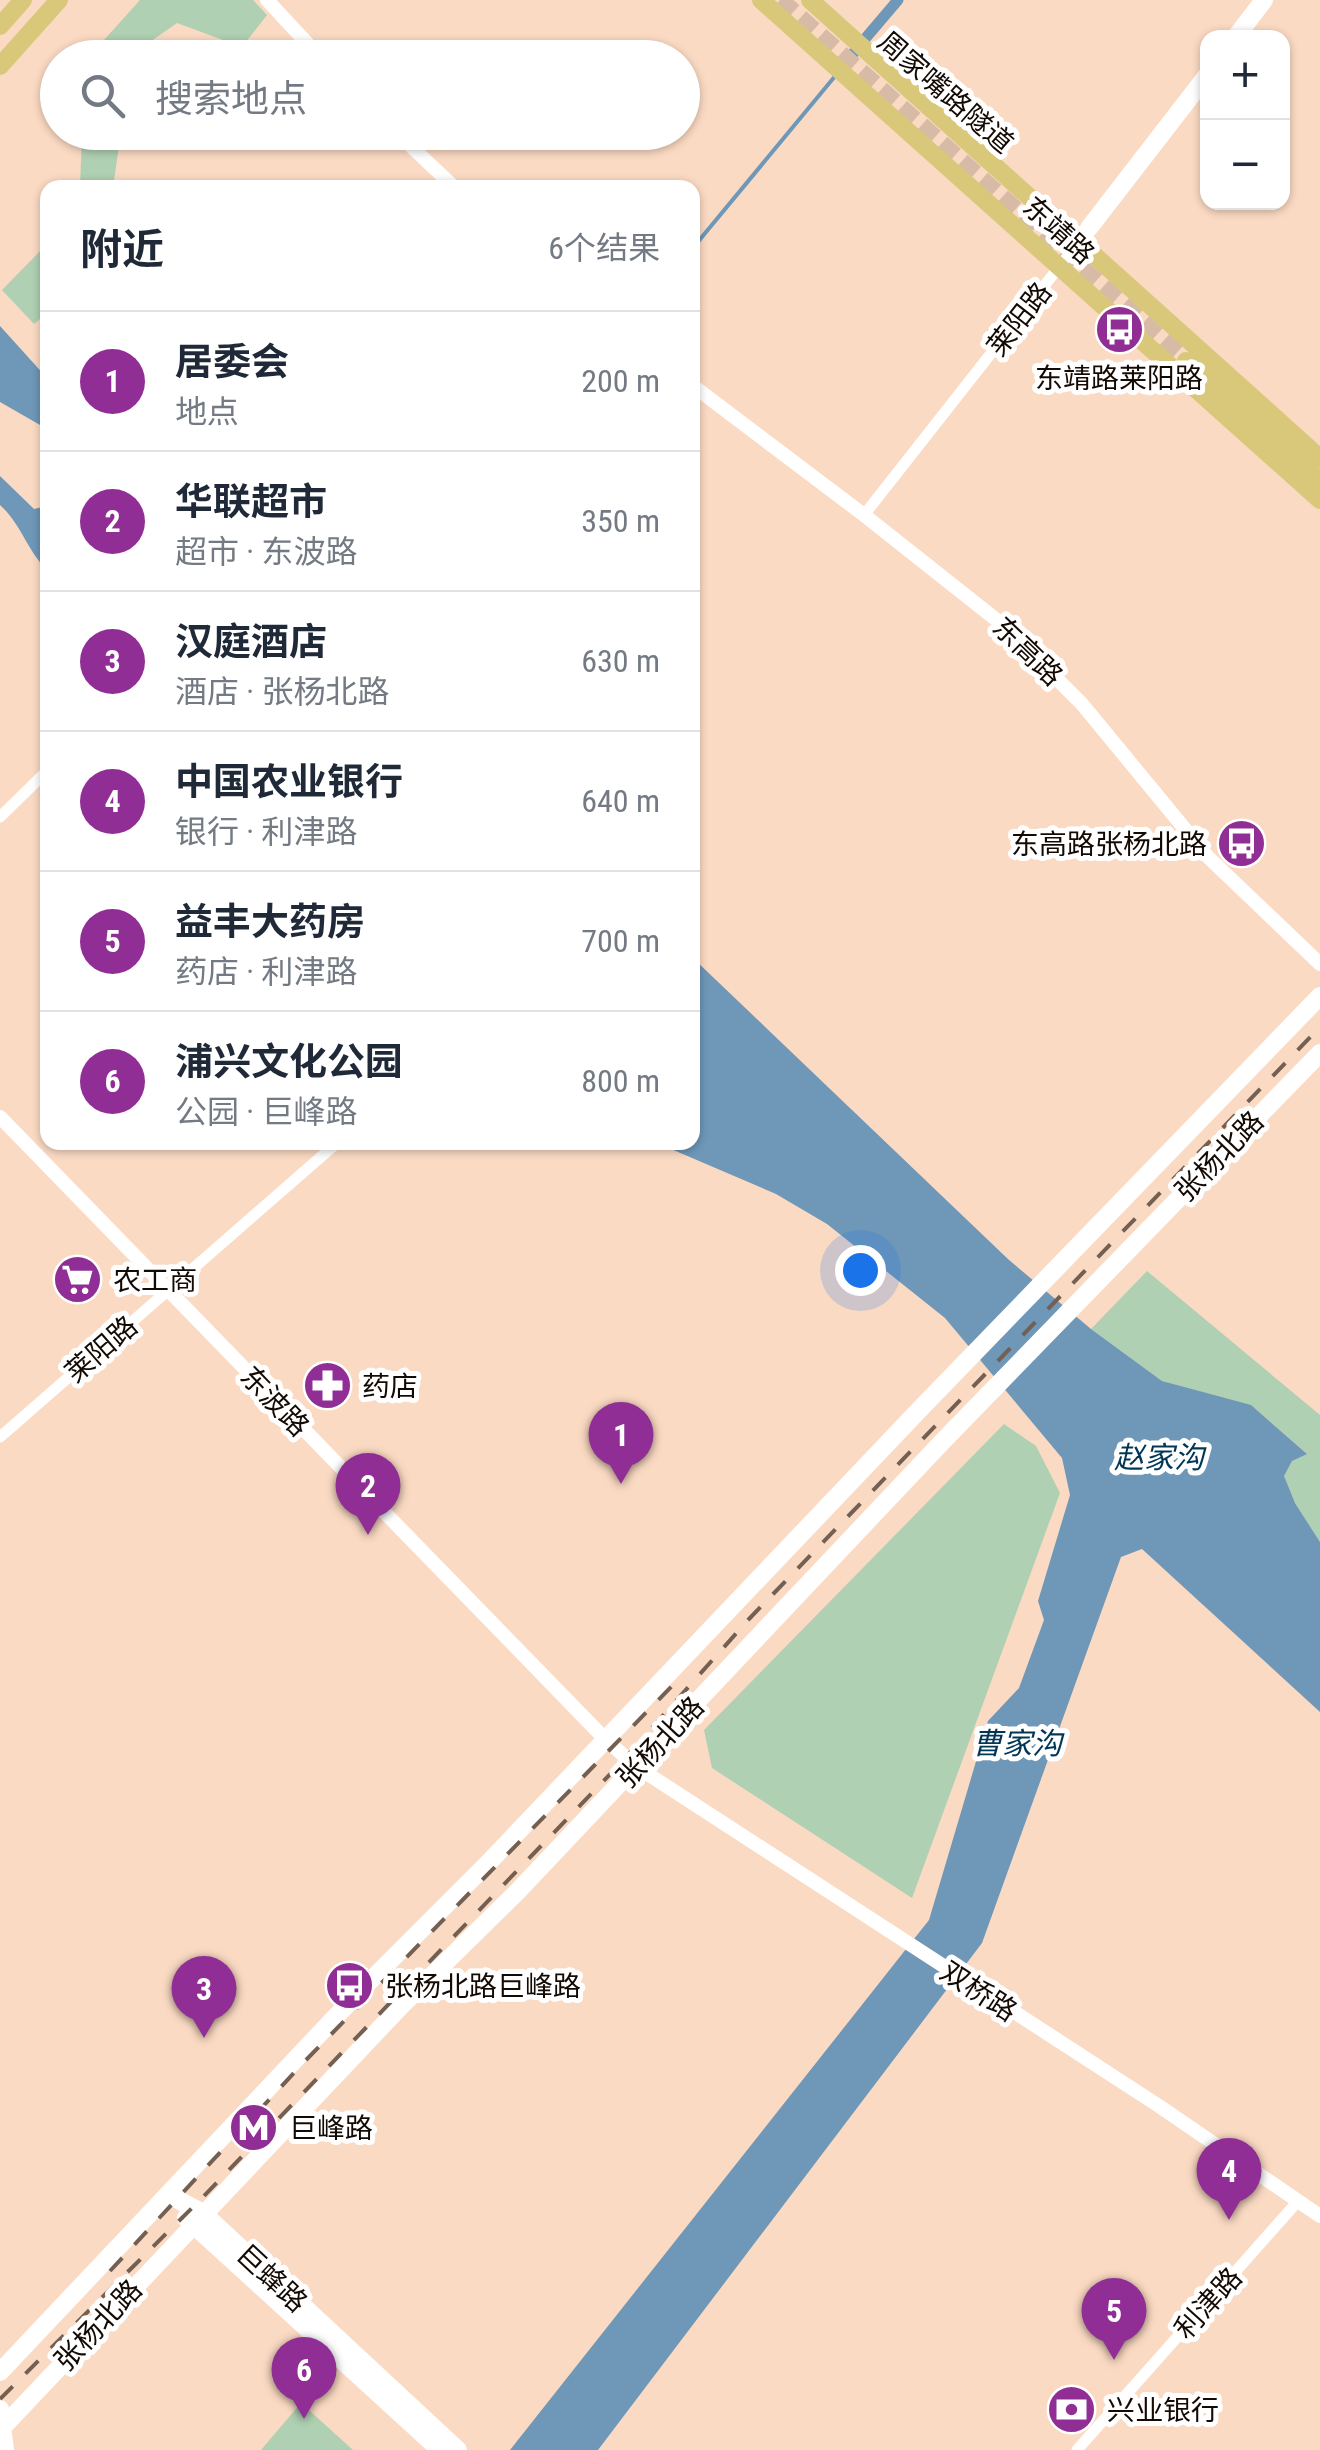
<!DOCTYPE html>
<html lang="zh">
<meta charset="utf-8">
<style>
:root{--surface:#fff;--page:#f6f6f7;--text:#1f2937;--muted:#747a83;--line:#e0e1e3;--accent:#912e96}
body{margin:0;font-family:"Roboto Condensed","Noto Sans SC",sans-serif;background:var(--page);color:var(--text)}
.controls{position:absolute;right:30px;top:30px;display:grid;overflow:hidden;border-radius:20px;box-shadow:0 2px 8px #0004}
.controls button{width:90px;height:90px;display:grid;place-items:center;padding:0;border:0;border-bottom:2px solid var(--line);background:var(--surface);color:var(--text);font:50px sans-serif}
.you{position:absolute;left:860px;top:1270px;width:35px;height:35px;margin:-25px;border:8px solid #fff;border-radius:50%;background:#1a73e8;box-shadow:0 0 0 15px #1a73e833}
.badge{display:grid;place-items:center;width:65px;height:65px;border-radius:50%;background:var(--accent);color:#fff;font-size:32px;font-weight:700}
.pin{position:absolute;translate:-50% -82px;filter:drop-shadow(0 2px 5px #0008)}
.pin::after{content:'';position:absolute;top:52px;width:35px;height:30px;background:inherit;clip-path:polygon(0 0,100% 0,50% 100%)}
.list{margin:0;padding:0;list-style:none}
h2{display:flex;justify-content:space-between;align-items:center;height:130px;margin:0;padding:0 40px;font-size:42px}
h2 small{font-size:32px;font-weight:400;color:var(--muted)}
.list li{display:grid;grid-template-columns:65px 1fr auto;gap:30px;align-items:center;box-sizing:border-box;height:140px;padding:0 40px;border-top:2px solid var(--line)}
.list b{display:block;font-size:38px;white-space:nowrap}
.list p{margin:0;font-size:32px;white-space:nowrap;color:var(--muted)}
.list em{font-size:32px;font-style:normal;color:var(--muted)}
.icon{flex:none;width:55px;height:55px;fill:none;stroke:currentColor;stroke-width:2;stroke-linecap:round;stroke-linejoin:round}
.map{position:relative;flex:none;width:1320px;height:2450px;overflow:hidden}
.search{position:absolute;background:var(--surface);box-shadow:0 2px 8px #0004;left:40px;top:40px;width:660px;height:110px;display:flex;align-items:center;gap:25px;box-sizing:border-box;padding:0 35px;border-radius:55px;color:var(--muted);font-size:38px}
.panel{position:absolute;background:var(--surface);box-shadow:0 2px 8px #0004;left:40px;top:180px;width:660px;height:970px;border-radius:20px}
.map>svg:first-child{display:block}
.green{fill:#afd0b2}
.water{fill:#6e97b8}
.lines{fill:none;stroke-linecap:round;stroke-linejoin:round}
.stream{stroke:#6e97b8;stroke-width:4}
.canal{stroke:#6e97b8;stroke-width:11}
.primary-tunnel{stroke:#d8bba6;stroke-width:18;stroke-dasharray:18 9;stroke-linecap:butt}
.minor{stroke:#fff;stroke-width:11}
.tertiary{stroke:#fff;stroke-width:14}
.secondary{stroke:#fff;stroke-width:18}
.primary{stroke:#d9c77a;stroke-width:18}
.rail{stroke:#736053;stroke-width:4;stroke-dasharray:18 18;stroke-linecap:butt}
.labels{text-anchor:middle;stroke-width:10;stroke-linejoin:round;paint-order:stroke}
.street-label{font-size:28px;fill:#140a04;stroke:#fff}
.poi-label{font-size:28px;fill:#140a04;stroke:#fff;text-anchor:start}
.water-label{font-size:30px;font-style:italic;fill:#023657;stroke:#fff}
</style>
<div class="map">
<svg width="1320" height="2450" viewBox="0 0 1320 2450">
<rect width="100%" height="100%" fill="#fbdac3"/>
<g class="green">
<polygon points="140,0 253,0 267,15 242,47 177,23 137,51 134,57 98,57 104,40"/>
<polygon points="82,133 121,133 113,187 80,187"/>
<polygon points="47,244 47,313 34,324 2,290"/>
<polygon points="1147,1271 1320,1415 1320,1542 1295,1503 1283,1476 1292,1461 1306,1453 1254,1408 1162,1381 1091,1329"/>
<polygon points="1004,1424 1036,1446 1060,1493 912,1898 712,1768 704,1730"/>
<polygon points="301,2403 353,2450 261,2450"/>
</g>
<g class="water">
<polygon points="0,326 47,378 47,429 0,402"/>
<path d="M0 476 34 509 47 506V570C27 550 21 524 0 505Z"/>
<polygon points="693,958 1009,1260 1091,1329 1162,1381 1251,1405 1307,1454 1292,1461 1284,1476 1295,1503 1320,1542 1320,1712 1142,1549 1121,1557 982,1943 598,2450 510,2450 929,1920 988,1721 1019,1688 1044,1620 1038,1601 1070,1495 1062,1458 945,1318 827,1224 776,1194 657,1143 692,1142"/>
</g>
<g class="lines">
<polyline class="stream" points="692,249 836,75"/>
<g class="canal">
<polyline points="864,40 898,0"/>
<polyline points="844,65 856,50"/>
</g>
<polyline class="primary-tunnel" points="780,0 1186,361"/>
<g class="minor">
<polyline points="864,515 1081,239"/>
<polyline points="0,817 48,770"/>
<polyline points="0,1437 338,1142"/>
<polyline points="1077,2450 1299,2200"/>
</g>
<g class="tertiary">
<polyline points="267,0 321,58"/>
<polyline points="396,132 455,188"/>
<polyline points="692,385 864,515 1003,625 1082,704 1208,857 1320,964"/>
<polyline points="0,1117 606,1740 637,1767 1159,2106 1320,2216"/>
</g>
<g class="secondary">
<polyline points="1235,38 1264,0"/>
<polyline points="1089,228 1208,74"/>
<polyline points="169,2195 203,2213 458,2450"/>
<polyline points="186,2218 440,2450"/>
<polyline points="0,2372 359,1992 491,1860 921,1408 1320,996"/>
<polyline points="0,2409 5,2450"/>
<polyline points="0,2430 402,2005 518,1891 943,1441 1320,1053"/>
</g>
<g class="primary">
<polyline points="761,0 1320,500"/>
<polyline points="810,0 1320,458"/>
<polyline points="0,26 23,0"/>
<polyline points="0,66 59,0"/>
<polyline points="1186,361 1320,480"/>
</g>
<g class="rail">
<polyline points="110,2271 305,2061 675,1683"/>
<polyline points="0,2399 202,2198 618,1766 749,1619 1320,1027"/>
</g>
</g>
<defs>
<symbol id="bus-disc" viewBox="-11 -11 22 22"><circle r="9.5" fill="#912e96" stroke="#fff"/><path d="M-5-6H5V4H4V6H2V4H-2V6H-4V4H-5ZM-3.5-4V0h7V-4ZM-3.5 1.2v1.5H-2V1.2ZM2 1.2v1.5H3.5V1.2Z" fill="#fff"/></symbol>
<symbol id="supermarket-disc" viewBox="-11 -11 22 22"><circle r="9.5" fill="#912e96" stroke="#fff"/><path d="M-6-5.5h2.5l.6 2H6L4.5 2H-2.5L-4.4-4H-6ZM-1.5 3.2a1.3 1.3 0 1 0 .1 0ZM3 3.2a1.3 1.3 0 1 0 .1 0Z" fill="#fff"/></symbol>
<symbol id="pharmacy-disc" viewBox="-11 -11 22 22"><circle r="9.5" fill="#912e96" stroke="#fff"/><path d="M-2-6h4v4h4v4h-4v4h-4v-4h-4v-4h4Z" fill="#fff"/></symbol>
<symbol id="metro-disc" viewBox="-11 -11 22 22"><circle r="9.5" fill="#912e96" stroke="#fff"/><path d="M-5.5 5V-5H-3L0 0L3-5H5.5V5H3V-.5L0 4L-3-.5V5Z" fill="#fff"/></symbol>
<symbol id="bank-disc" viewBox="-11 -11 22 22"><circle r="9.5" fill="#912e96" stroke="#fff"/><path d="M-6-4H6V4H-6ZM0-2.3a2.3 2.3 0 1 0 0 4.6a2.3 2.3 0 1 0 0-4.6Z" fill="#fff"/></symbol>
</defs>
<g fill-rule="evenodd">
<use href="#bus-disc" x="1092" y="302" width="55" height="55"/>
<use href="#bus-disc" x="1214" y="816" width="55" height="55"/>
<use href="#supermarket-disc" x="50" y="1252" width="55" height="55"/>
<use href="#pharmacy-disc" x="300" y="1358" width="55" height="55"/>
<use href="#bus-disc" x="322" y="1958" width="55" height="55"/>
<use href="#metro-disc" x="226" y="2100" width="55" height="55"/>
<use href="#bank-disc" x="1044" y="2382" width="55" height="55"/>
</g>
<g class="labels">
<g class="street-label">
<text transform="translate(946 92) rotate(41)" y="10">周家嘴路隧道</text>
<text transform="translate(1059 230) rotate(42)" y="10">东靖路</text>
<text transform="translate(1019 319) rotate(-52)" y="10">莱阳路</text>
<text transform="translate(1028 651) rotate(44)" y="10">东高路</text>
<text transform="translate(1219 1156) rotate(-46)" y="10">张杨北路</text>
<text transform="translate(101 1349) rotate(-41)" y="10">莱阳路</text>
<text transform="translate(275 1401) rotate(46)" y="10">东波路</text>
<text transform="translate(660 1742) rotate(-47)" y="10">张杨北路</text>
<text transform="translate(979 1991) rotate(33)" y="10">双桥路</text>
<text transform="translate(272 2278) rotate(43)" y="10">巨蜂路</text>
<text transform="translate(1208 2303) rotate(-48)" y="10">利津路</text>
<text transform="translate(98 2325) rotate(-47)" y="10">张杨北路</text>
</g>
<g class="poi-label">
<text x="1119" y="388" text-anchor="middle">东靖路莱阳路</text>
<text x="1207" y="854" text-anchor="end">东高路张杨北路</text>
<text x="113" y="1290">农工商</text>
<text x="362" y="1396">药店</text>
<text x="385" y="1996">张杨北路巨峰路</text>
<text x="289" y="2138">巨峰路</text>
<text x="1107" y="2420">兴业银行</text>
</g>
<g class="water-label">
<text x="1159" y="1468">赵家沟</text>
<text x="1017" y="1754">曹家沟</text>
</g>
</g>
</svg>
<div class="controls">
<button>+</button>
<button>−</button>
</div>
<div class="you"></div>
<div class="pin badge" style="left:621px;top:1484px">1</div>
<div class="pin badge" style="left:368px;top:1535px">2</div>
<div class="pin badge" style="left:204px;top:2038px">3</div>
<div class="pin badge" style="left:1229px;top:2220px">4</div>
<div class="pin badge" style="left:1114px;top:2360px">5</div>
<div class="pin badge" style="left:304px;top:2419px">6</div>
<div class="search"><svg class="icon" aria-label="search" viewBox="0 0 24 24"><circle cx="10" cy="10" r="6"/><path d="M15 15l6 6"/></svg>搜索地点</div>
<section class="panel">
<h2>附近<small>6个结果</small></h2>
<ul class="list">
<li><span class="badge">1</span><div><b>居委会</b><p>地点</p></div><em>200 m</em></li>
<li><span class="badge">2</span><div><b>华联超市</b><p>超市 · 东波路</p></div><em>350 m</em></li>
<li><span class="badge">3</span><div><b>汉庭酒店</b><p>酒店 · 张杨北路</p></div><em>630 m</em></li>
<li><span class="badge">4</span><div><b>中国农业银行</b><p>银行 · 利津路</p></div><em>640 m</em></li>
<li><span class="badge">5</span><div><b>益丰大药房</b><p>药店 · 利津路</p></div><em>700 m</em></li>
<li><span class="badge">6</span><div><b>浦兴文化公园</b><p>公园 · 巨峰路</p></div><em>800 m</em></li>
</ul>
</section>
</div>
